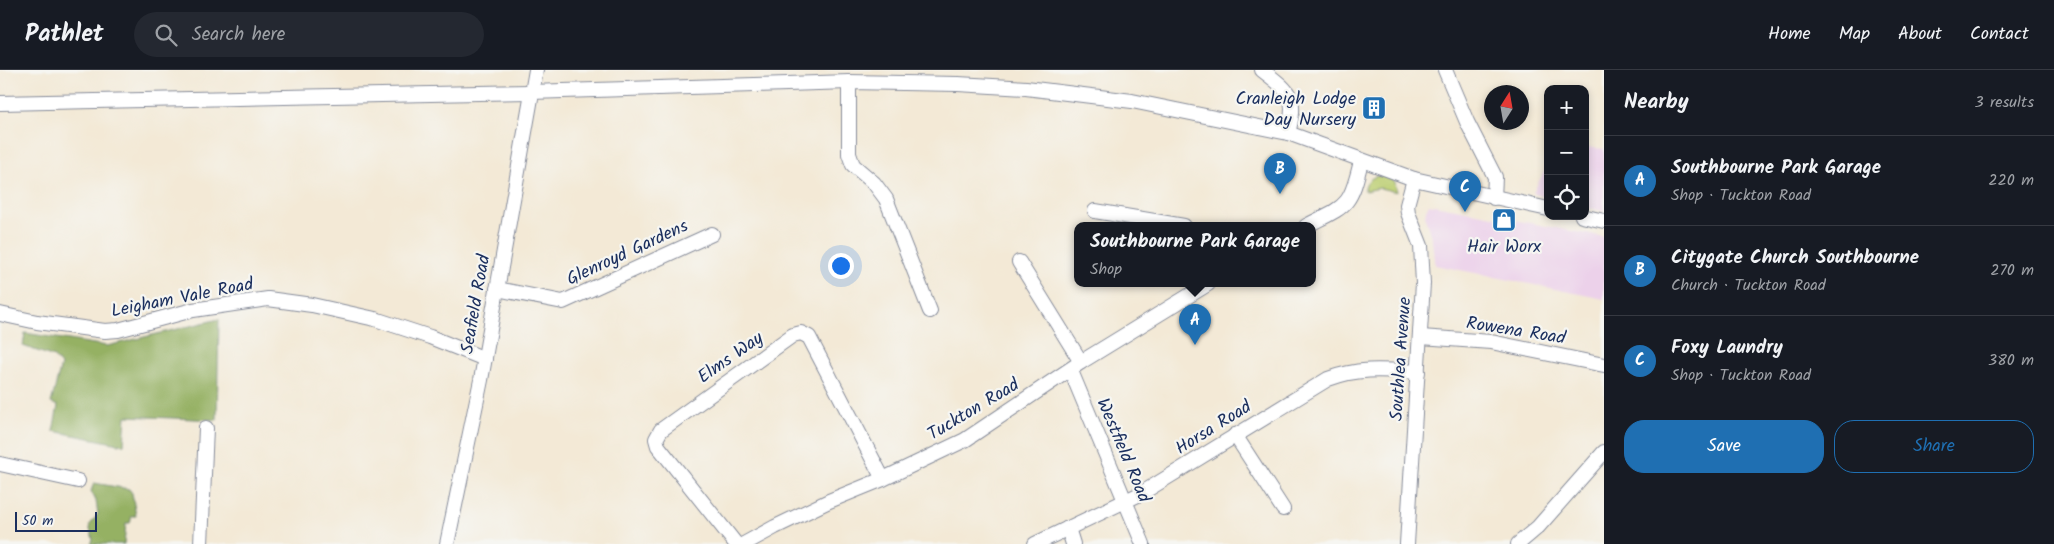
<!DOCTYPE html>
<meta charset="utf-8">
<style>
:root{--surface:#171b24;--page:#242831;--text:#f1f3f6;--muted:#9ea1a6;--line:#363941;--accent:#1f6fb2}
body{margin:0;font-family:Kalam,sans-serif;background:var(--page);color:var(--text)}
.controls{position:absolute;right:15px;top:15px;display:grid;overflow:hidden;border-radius:10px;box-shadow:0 2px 8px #0003}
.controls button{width:45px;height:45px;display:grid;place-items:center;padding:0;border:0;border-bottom:1px solid var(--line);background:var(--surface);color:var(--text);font:25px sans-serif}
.compass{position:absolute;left:1484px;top:15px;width:45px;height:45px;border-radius:50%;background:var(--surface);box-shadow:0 2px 8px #0003;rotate:11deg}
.scale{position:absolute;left:15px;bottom:12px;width:82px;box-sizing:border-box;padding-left:5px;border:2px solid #1b2f5e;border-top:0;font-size:14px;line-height:18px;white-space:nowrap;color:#1b2f5e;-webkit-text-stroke:4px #f6f6f2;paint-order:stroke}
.you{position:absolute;left:840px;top:195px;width:18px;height:18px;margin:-12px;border:4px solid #fff;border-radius:50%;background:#1a73e8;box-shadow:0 0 0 8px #1a73e833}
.badge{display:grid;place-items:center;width:32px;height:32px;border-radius:50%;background:var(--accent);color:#fff;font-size:16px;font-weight:700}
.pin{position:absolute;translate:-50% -41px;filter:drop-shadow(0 1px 2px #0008)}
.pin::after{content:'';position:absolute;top:26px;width:18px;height:15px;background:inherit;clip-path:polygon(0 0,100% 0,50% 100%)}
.popup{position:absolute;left:1074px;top:152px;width:242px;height:65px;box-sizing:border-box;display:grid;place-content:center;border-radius:10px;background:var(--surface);filter:drop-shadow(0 1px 4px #0005);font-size:16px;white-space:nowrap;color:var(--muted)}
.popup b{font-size:19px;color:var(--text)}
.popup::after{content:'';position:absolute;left:50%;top:100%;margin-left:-10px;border:10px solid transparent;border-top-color:var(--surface)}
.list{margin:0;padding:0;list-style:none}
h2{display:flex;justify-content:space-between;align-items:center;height:65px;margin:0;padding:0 20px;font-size:21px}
h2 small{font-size:16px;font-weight:400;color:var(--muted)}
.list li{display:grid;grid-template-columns:32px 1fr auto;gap:15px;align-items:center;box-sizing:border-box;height:90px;padding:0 20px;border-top:1px solid var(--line)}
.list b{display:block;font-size:19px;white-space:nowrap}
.list p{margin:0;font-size:16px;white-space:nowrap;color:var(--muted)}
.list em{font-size:16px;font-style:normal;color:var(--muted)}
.actions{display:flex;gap:10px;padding:15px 20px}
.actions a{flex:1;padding:11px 0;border:1px solid var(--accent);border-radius:20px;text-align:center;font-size:18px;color:var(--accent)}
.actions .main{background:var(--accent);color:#fff}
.icon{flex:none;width:28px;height:28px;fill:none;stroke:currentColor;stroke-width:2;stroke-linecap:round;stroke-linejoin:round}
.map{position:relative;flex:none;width:1604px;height:474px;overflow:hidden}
header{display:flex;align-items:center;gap:30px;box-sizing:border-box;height:70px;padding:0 25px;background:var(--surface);border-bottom:1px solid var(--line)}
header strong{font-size:24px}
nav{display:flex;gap:28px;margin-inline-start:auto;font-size:18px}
.search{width:350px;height:45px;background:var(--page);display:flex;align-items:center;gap:12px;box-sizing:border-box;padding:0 18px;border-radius:28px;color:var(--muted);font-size:19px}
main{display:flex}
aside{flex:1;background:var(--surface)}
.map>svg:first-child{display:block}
.built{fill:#ecd1ea}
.green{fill:#bcce71;stroke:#6c7e68}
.forest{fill:#95b163;stroke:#587060}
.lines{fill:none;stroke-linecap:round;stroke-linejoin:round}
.minor-casing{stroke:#878c9a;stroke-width:16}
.minor{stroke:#fff;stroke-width:14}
.labels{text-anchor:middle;stroke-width:4.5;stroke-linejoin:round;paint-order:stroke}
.poi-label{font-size:18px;fill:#1b2f5e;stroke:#f6f6f2;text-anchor:end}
.street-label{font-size:18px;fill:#1b2f5e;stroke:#f6f6f2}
</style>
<header>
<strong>Pathlet</strong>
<div class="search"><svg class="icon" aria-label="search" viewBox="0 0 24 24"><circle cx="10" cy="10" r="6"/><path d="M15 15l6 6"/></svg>Search here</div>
<nav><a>Home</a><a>Map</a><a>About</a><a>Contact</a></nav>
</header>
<main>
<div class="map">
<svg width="1604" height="474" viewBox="0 0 1604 474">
<rect width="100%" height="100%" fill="#f6f6f2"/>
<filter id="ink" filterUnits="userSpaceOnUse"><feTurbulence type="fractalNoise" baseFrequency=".02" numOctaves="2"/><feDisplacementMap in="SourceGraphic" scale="10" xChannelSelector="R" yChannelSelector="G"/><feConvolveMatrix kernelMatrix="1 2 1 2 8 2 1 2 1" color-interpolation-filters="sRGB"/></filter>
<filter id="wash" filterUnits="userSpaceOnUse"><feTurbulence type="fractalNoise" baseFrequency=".0096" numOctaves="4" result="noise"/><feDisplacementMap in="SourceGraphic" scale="20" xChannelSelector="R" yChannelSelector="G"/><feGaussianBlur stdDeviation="1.12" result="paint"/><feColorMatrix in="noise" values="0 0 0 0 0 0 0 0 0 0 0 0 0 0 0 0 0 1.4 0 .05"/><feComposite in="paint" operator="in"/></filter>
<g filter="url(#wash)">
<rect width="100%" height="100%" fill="#f3e9d6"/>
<g class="built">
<polygon points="1585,77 1604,79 1604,141 1585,137"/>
<polygon points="1548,94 1548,128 1533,123"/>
<polygon points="1429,134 1604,167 1604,229 1435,195 1432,170 1425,148 1426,140"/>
</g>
<path class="green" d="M1381 105 1395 112 1397 122 1380 118 1365 121C1364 112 1371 107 1381 105Z"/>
<g class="forest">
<polygon points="219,249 217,350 126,346 124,375 53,361 58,336 51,333 61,295 54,287 23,276 25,263 107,276"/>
<polygon points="94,413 129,419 132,423 136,446 132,446 130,453 126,453 124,474 91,474 93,469 89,456 98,444 96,431 91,421"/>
</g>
</g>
<g filter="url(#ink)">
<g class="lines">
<defs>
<g id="minor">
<path d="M1262 0C1290 22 1298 26 1288 63"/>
<polyline points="1445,0 1467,52 1495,107 1494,128"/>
<polyline points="849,12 849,84 853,95 874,113 886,129 930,241"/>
<polyline points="0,33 531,22 849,12 958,14 1026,18 1132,31 1288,63 1414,109 1548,139"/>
<polyline points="1095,141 1184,156"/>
<polyline points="1582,146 1604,151"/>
<path d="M1306 156C1347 135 1350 138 1361 91"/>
<polyline points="1019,192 1081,292"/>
<polyline points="497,219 563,232 712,164"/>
<polyline points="0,244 37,252 105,261 118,260 193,240 268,229 312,235 375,249 430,267 485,289"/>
<polyline points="1421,267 1491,272 1604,295"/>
<polyline points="1071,301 1143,474"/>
<polyline points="1235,365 1283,439"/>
<polyline points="0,394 78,411"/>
<polyline points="1068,458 1073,474"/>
<polyline points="201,474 206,358"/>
<polyline points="447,474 481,310 536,0"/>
<polyline points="736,474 658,376 656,369 661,360 793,265 801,263 809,267 883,409"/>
<polyline points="744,474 775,457 829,431 883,409 965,370 1081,292 1208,214"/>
<path d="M1035 474 1142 423 1328 309C1358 297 1386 300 1418 302"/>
<polyline points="1407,474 1423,213 1421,176 1408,143 1407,135 1414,109"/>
<polyline points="1518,474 1538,457 1604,382"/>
</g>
</defs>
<use href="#minor" class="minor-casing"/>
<use href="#minor" class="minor"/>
</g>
</g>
<defs>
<symbol id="building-square" viewBox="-11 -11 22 22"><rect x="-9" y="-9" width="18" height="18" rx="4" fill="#1f6fb2" stroke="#f6f6f2"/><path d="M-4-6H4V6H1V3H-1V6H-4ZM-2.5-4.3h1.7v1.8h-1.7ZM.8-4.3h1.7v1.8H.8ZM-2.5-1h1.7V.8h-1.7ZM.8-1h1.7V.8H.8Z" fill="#fff"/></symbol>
<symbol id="shop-square" viewBox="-11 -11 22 22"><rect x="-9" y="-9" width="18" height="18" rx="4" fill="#1f6fb2" stroke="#f6f6f2"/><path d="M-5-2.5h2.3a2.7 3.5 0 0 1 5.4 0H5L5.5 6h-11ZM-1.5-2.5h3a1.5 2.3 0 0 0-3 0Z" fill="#fff"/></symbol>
</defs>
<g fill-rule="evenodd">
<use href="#building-square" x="1360" y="24" width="28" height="28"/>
<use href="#shop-square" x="1490" y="136" width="28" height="28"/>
</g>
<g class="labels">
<g class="poi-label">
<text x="1356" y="34">Cranleigh Lodge<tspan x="1356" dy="21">Day Nursery</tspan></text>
<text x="1504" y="182" text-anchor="middle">Hair Worx</text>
</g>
<g class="street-label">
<text transform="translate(627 182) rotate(-25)" y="6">Glenroyd Gardens</text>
<text transform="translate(182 227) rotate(-11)" y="6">Leigham Vale Road</text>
<text transform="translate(475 234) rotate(-80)" y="6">Seafield Road</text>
<text transform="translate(1516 260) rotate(9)" y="6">Rowena Road</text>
<text transform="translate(730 287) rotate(-35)" y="6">Elms Way</text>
<text transform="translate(1400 289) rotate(-86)" y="6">Southlea Avenue</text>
<text transform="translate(973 339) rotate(-31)" y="6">Tuckton Road</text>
<text transform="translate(1213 357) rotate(-32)" y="6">Horsa Road</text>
<text transform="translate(1124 380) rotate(67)" y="6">Westfield Road</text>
</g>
</g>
</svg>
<div class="controls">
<button>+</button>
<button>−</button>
<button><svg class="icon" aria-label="locate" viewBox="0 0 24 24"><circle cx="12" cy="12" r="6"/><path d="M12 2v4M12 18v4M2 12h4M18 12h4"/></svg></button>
</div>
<svg class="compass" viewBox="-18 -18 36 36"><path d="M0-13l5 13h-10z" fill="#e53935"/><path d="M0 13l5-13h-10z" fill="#9ea1a6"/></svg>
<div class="scale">50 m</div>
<div class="you"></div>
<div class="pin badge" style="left:1195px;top:275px">A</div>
<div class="popup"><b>Southbourne Park Garage</b>Shop</div>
<div class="pin badge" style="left:1280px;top:124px">B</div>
<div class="pin badge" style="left:1465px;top:142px">C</div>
</div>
<aside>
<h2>Nearby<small>3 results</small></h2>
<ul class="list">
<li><span class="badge">A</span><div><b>Southbourne Park Garage</b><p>Shop · Tuckton Road</p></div><em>220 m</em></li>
<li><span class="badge">B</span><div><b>Citygate Church Southbourne</b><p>Church · Tuckton Road</p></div><em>270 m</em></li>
<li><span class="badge">C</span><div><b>Foxy Laundry</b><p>Shop · Tuckton Road</p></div><em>380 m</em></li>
</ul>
<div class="actions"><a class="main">Save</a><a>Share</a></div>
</aside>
</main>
